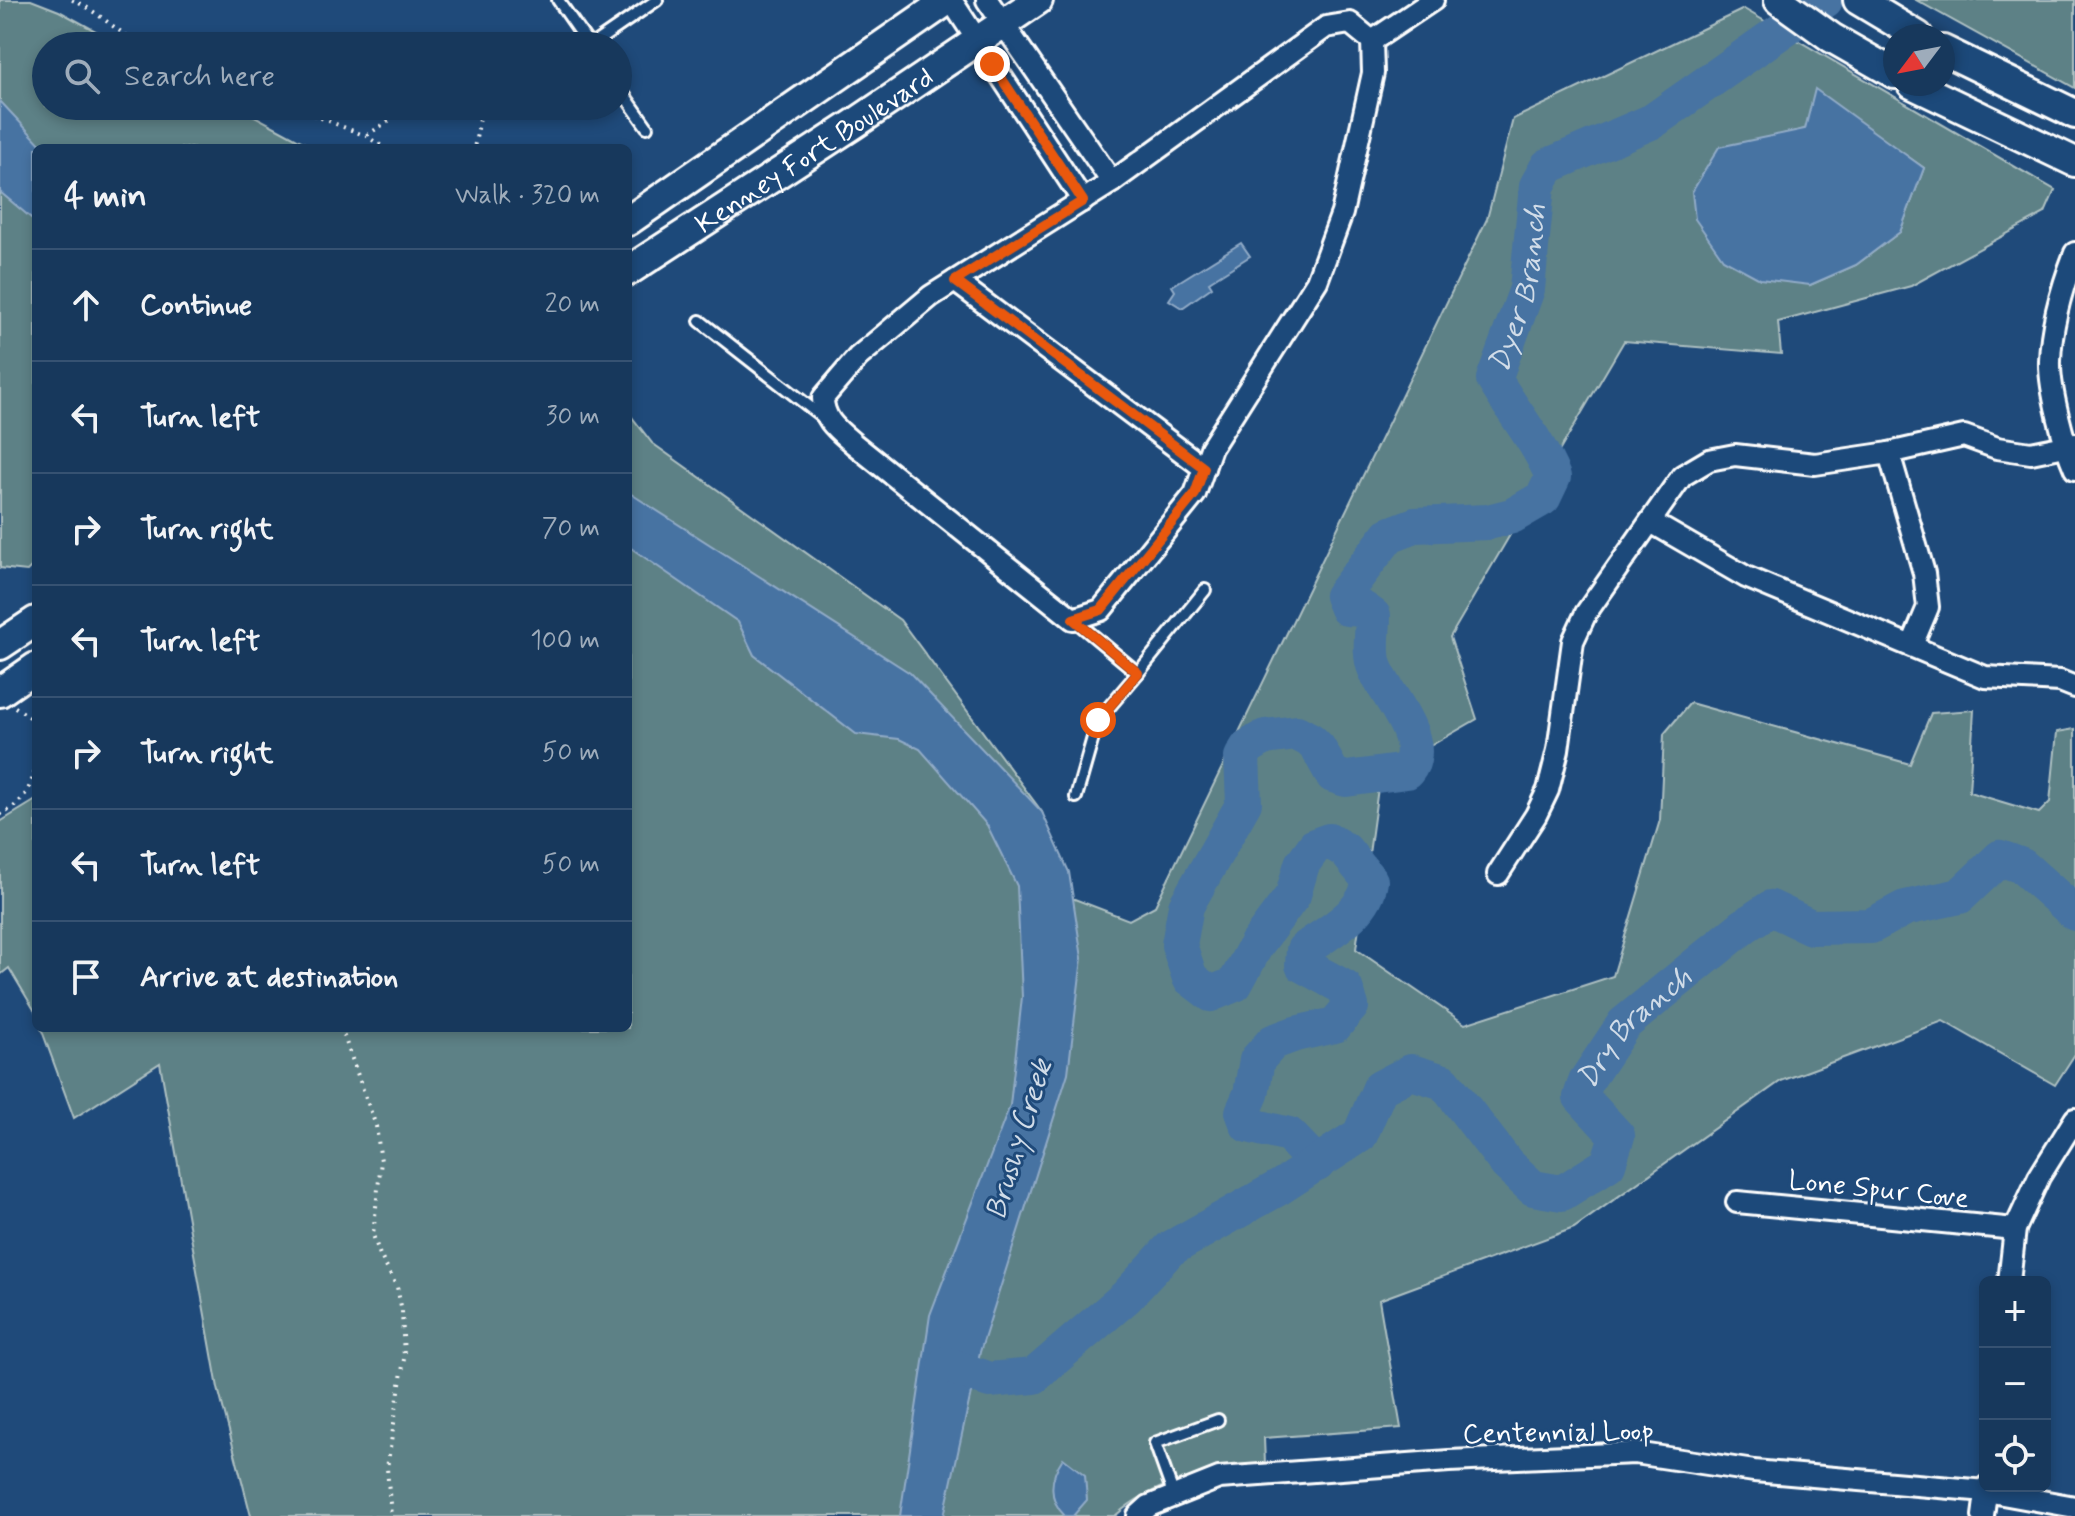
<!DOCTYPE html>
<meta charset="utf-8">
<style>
:root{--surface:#17385c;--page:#244365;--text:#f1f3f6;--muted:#9eacbb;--line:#365272}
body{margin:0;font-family:Mynerve,sans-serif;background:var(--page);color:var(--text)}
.controls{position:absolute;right:24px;bottom:24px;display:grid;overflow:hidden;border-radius:12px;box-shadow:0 4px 12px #0003}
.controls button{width:72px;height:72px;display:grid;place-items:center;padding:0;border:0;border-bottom:2px solid var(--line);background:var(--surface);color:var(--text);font:40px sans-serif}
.compass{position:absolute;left:1883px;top:24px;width:72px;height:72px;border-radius:50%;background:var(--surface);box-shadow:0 4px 12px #0003;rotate:238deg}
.stop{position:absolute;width:24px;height:24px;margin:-18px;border:6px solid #ea580c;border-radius:50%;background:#fff}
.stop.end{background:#ea580c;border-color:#fff;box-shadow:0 2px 8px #0008}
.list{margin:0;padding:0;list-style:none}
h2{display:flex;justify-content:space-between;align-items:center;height:104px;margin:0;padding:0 32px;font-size:34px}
h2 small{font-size:26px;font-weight:400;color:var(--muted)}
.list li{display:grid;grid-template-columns:52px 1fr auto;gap:24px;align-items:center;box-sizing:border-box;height:112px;padding:0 32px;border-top:2px solid var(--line)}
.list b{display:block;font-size:30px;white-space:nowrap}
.list em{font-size:26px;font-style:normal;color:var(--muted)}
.icon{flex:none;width:44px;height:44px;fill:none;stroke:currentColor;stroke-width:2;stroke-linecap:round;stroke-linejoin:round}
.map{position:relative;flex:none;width:2075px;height:1516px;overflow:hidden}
.search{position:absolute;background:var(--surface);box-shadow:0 4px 12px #0003;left:32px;top:32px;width:600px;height:88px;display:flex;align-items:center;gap:20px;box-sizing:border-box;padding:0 28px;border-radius:44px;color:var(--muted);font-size:30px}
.panel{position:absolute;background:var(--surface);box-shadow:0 4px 12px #0003;left:32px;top:144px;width:600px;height:888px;border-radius:12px}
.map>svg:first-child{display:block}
.green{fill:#5d8186;stroke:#aec0c2;stroke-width:2;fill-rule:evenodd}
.water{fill:#4773a2;stroke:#91abc7;stroke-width:2}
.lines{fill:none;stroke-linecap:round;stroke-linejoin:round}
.river{stroke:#4773a2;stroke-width:36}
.lane-casing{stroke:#fff;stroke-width:16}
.street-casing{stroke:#fff;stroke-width:26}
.secondary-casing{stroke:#fff;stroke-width:34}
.path{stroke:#fff;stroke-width:4;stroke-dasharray:2 6;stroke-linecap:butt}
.lane{stroke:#1f4a7a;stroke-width:10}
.street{stroke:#1f4a7a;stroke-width:20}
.secondary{stroke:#1f4a7a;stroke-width:28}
.route{stroke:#ea580c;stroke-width:10}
.labels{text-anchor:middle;stroke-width:6;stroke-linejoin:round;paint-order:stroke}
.street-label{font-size:28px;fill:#fff;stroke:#1f4a7a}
.water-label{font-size:30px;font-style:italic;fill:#d1dce8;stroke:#1f4a7a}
</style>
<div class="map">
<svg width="2075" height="1516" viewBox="0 0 2075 1516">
<rect width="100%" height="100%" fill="#1f4a7a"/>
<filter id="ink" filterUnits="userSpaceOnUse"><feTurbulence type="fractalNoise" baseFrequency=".0125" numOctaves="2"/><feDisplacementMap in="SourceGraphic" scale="16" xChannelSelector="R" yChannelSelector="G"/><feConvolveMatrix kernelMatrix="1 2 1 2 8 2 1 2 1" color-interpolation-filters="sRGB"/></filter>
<g filter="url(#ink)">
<g class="green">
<polygon points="0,0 31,0 59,11 123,46 46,46 46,106 236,106 314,148 36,148 36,562 27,571 0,568"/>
<polygon points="1916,0 2075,0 2075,88"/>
<path d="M1744 9 2055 190 2045 213 1911 286 1778 322 1781 354 1624 341 1450 637 1477 719 1418 753 1378 788 1356 949 1465 1024 1613 976 1660 820 1664 734 1690 703 1910 764 1931 713 1974 710 1969 792 2039 813 2050 802 2057 732 2075 729V1054L2055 1085 1943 1021 1781 1081 1574 1228 1379 1300 1401 1428 1264 1438 1265 1464C1211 1472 1157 1478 1115 1516H251L218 1388 160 1063 74 1118 41 1028H628V412L652 443 900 620 1042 812 1064 895 1129 920 1155 906 1487 219 1513 119ZM1805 129H1868L1924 168 1900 232 1856 265 1810 285 1783 134Z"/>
<polygon points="36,800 36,1013 9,968 0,975 0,822"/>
</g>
<g class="water">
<polygon points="1815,89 1924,168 1900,232 1856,265 1810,285 1760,279 1723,259 1695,219 1692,192 1719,147 1805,129"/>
<polygon points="0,101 44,148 36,148 36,222 0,192"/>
<polygon points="1241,243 1250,256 1209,282 1212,287 1182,308 1169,300 1175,291 1172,286"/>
<polygon points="628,492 910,673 1042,812 1069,872 1082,958 1068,1073 980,1352 944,1516 900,1516 930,1315 1010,1105 1022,997 1017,886 987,825 920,749 899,739 856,734 754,655 738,622 628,546"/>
<path d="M1063 1458 1085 1475 1087 1500 1073 1516H1065C1047 1499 1050 1477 1063 1458Z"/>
</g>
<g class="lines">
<g class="river">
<path id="s1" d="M1317 1164 1289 1135 1248 1125 1243 1112 1251 1094 1257 1060 1273 1042 1295 1034 1335 1025 1351 1006 1345 988 1303 965 1304 950C1328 932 1366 913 1370 881L1345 850 1329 841 1315 846 1302 864 1293 895 1256 945 1235 984 1211 994 1190 978 1179 945 1186 906 1244 803 1242 757 1248 747 1265 737 1297 733 1310 740 1318 748 1333 775 1346 779 1407 771C1431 742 1386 696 1375 668 1369 654 1373 632 1373 616L1363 609 1347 608 1342 596 1389 535 1415 525 1488 522 1512 516 1543 498 1553 477C1538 441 1513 412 1494 379L1527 289 1537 186 1548 166 1653 121 1825 0"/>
<path id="s2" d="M946 1364 989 1380 1034 1376 1126 1297 1170 1249 1280 1187 1360 1135 1380 1088 1411 1072 1444 1082 1507 1164 1533 1188 1562 1193 1608 1164 1617 1136 1581 1097 1586 1081 1624 1024 1744 926 1771 908 1811 927 1871 926 1905 908 1960 896 2000 858 2022 866 2075 913"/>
</g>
<defs>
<g id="lane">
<polyline points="558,0 590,46"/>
<polyline points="590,46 657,0"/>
<polyline points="618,86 647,127"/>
<polyline points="700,321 825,419"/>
<polyline points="1073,619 1138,673 1098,720 1076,797"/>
<polyline points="1138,673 1205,590"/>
<polyline points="1174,1496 1155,1443 1218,1420"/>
</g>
<g id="street">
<polyline points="951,0 1083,201"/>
<polyline points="987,0 1112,182"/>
<path d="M1350 23 1372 41 1373 73 1342 213 1317 281 1211 448 1195 494 1101 610 1073 619 854 444C838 430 823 420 823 398L858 357 931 296 1112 182 1326 27Z"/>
<polyline points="1372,41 1433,0"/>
<path d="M2075 253C2062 287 2051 324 2050 361 2049 387 2064 445 2075 469"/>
<polyline points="955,281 1204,468"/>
<polyline points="1889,453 1924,573 1928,607 1912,645"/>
<polyline points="1651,522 1746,577 1985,677 2060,681 2075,687"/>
<polyline points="1498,874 1536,815 1548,790 1558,750 1573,641 1586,613 1682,476 1709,460 1735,455 1815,464 1889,453 1964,436 1997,448 2031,453 2075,444"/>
<polyline points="1737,1202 2015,1229"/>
<polyline points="2009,1282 2015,1229 2039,1177 2075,1119"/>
<polyline points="1138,1516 1149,1506 1219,1478 1449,1461 1635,1453 1754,1471 1986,1491 2075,1507"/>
<polyline points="1983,1516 1987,1486"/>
</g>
<g id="secondary">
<polyline points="1779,0 1832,38 1895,74"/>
<polyline points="1858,0 1918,36"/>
<polyline points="1943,50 2075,114"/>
<polyline points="1912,84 2075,162"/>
<polyline points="628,221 948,0"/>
<path id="s3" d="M628 271 854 124 1038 0"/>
<polyline points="0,645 36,621"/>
<polyline points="0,692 36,667"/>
</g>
</defs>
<use href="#lane" class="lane-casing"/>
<use href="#street" class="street-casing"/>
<use href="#secondary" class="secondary-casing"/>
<g class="path">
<path d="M72 0C99 11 118 34 145 46"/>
<polyline points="291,106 366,136 385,148"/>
<polyline points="472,106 480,119 474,148"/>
<polyline points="367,135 412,106"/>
<polyline points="15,707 36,721"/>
<path d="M0 815C23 804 30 790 36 766"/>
<polyline points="341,1028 376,1126 381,1161 373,1235 380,1255 397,1287 402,1311 404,1359 387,1468 391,1516"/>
</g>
<use href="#lane" class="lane"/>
<use href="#street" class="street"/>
<use href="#secondary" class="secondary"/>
</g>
</g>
<g class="lines" filter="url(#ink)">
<polyline class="route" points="992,64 1083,201 955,281 1204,468 1195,494 1101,610 1073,619 1138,673 1098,720"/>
</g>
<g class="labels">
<g class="street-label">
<text dy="10" stroke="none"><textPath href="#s3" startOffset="222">Kenney Fort Boulevard</textPath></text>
<text transform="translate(1879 1188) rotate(6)" y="10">Lone Spur Cove</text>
<text transform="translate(1558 1431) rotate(-1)" y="10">Centennial Loop</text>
</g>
<g class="water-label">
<text dy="10" stroke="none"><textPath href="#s1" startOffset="1844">Dyer Branch</textPath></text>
<text dy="10" stroke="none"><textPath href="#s2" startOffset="1014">Dry Branch</textPath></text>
<text transform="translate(1018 1139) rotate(-73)" y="10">Brushy Creek</text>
</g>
</g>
</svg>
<div class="controls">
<button>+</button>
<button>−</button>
<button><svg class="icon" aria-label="locate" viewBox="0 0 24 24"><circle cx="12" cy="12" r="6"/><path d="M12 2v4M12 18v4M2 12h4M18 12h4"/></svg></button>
</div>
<svg class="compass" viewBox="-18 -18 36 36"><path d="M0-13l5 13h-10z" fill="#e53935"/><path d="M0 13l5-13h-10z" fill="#9eacbb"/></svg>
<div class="stop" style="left:1098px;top:720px"></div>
<div class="stop end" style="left:992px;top:64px"></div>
<div class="search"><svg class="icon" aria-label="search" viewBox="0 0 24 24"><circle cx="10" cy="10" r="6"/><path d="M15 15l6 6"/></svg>Search here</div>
<section class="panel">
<h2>4 min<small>Walk · 320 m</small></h2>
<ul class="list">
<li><svg class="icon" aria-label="ahead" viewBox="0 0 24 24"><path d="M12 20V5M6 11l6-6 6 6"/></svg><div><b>Continue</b></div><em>20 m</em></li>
<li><svg class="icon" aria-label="left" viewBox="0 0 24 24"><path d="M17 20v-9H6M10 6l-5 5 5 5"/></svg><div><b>Turn left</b></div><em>30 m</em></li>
<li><svg class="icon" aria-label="right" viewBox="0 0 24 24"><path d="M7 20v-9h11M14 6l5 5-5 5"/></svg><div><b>Turn right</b></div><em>70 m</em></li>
<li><svg class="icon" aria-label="left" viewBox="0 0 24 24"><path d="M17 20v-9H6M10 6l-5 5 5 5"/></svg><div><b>Turn left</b></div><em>100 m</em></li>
<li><svg class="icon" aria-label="right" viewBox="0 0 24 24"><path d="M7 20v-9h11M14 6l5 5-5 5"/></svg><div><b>Turn right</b></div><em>50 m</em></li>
<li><svg class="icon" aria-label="left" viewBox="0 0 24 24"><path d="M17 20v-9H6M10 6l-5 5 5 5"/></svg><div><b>Turn left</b></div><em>50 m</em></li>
<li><svg class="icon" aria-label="arrive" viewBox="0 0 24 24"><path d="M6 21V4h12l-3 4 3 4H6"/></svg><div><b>Arrive at destination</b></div></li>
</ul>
</section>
</div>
